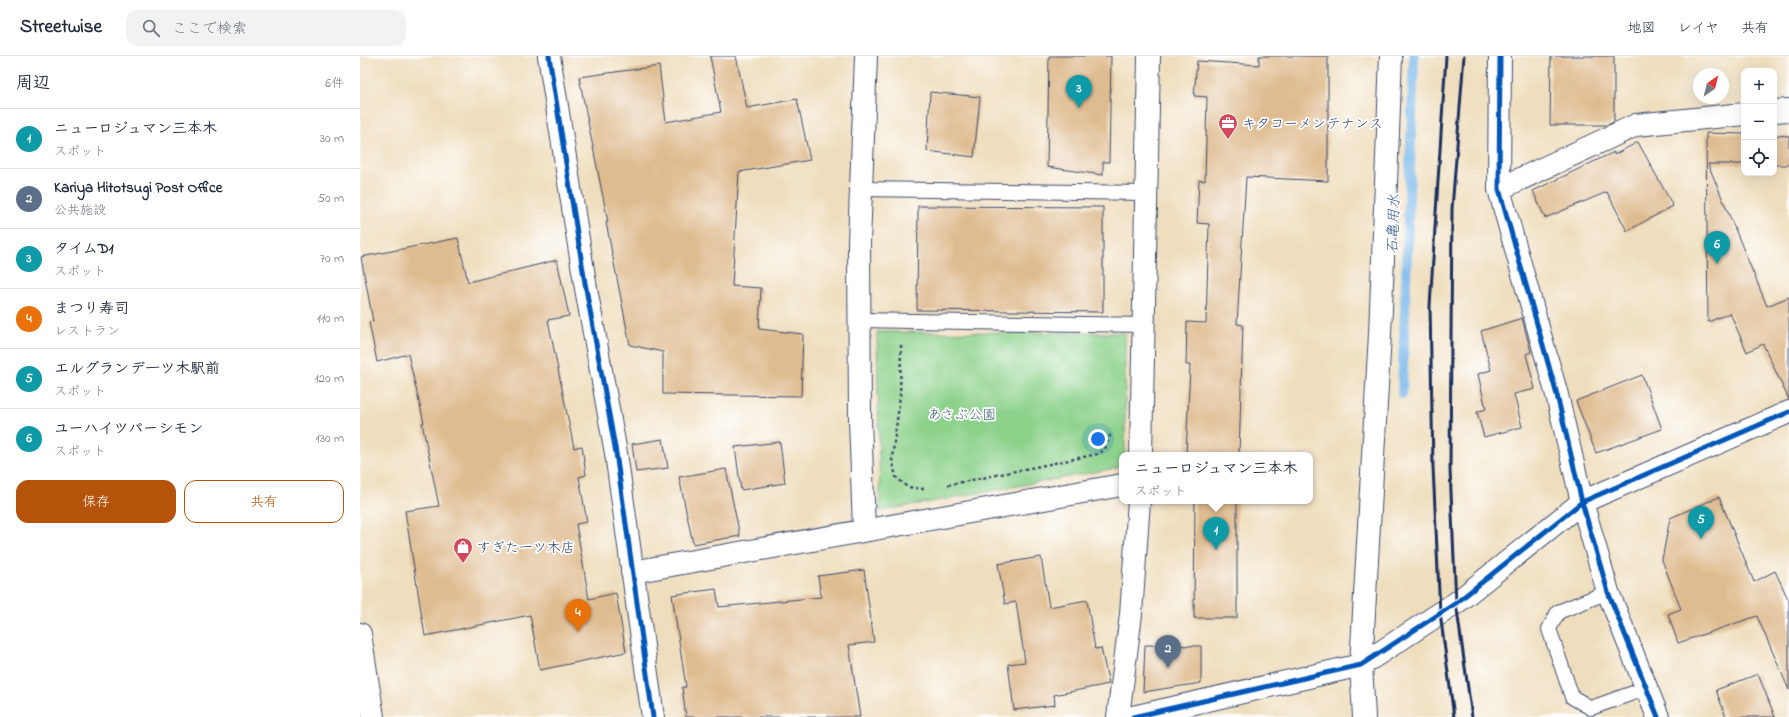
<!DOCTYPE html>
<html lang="ja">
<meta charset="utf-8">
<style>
:root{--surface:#fff;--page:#f2f2f3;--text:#1f2937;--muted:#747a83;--line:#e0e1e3;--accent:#b45309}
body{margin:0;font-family:"Indie Flower","Klee One",sans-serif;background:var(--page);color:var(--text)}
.controls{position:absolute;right:12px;top:12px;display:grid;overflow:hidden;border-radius:8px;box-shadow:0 4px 16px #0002}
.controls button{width:36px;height:36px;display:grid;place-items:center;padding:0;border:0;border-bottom:1px solid var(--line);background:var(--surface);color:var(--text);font:20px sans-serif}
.compass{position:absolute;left:1333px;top:12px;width:36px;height:36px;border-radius:50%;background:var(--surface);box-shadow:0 4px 16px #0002;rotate:35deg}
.you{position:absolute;left:738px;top:383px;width:14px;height:14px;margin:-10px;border:3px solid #fff;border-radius:50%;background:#1a73e8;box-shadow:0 0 0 6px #1a73e833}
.badge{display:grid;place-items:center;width:26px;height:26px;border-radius:50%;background:var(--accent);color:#fff;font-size:13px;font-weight:700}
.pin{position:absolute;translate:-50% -33px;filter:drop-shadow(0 1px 2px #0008)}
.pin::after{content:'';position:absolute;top:21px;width:14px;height:12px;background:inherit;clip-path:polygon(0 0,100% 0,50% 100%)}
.popup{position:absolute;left:759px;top:396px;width:194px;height:52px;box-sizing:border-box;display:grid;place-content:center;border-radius:8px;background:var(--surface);filter:drop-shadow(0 1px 3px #0005);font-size:13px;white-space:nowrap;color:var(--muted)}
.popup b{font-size:15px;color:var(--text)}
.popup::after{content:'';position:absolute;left:50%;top:100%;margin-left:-8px;border:8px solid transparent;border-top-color:var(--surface)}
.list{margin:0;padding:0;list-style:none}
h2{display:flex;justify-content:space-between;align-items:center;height:52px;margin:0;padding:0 16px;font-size:17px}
h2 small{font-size:13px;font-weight:400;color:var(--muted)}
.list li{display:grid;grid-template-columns:26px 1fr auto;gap:12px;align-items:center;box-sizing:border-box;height:60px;padding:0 16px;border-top:1px solid var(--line)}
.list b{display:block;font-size:15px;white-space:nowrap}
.list p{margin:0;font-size:13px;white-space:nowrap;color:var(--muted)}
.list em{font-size:13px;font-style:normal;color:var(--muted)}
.actions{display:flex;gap:8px;padding:12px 16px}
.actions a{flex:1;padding:9px 0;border:1px solid var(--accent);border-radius:12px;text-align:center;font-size:14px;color:var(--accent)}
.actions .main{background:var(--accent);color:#fff}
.icon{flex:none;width:22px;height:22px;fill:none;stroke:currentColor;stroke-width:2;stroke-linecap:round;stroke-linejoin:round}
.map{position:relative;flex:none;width:1429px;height:661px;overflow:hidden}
header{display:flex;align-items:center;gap:24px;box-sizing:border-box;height:56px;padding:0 20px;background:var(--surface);border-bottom:1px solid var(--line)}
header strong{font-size:19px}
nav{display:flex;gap:22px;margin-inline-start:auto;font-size:14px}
.search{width:280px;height:36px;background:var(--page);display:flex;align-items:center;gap:10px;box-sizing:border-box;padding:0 14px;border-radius:12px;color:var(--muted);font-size:15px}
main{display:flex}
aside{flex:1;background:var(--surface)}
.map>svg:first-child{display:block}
.park{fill:#8dd28b;stroke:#548074}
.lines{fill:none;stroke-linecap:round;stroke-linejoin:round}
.stream{stroke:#75b5e9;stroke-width:10}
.building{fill:#dfbc90}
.service-casing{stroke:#3b496c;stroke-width:16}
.minor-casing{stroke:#3b496c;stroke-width:24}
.tertiary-casing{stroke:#3b496c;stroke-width:24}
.path{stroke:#3b496c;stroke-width:2.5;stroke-dasharray:3 3;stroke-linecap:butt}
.service{stroke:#fff;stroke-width:14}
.minor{stroke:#fff;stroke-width:22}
.tertiary{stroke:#fff;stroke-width:22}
.rail{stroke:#1b2f5e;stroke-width:3}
.cycleway-casing{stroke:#fff;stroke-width:8}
.cycleway{stroke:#0057b8;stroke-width:5}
.labels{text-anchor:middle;stroke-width:3.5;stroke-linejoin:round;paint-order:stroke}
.poi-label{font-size:14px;fill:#1b2f5e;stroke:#fff;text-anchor:start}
.park-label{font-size:14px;fill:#3d606c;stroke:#fff}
.water-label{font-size:15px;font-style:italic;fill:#3a5e8f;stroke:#fff}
</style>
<header>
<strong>Streetwise</strong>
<div class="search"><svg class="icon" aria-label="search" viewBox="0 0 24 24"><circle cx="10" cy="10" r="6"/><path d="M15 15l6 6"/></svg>ここで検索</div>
<nav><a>地図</a><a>レイヤ</a><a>共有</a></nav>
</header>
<main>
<aside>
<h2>周辺<small>6件</small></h2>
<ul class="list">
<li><span class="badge" style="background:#0f9aa8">1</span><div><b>ニューロジュマン三本木</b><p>スポット</p></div><em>30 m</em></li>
<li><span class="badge" style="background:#5c6f8a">2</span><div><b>Kariya Hitotsugi Post Office</b><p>公共施設</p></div><em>50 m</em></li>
<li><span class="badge" style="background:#0f9aa8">3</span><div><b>タイムD1</b><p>スポット</p></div><em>70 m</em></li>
<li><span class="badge" style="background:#e8710a">4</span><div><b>まつり寿司</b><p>レストラン</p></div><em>110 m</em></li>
<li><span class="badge" style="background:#0f9aa8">5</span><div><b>エルグランデ一ツ木駅前</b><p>スポット</p></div><em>120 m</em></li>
<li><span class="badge" style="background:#0f9aa8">6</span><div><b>ユーハイツパーシモン</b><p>スポット</p></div><em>130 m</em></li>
</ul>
<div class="actions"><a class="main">保存</a><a>共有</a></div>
</aside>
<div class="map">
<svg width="1429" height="661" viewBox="0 0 1429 661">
<rect width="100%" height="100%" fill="#fff"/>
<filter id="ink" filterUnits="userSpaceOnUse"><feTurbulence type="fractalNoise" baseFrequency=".025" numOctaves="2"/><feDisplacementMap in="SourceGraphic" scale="8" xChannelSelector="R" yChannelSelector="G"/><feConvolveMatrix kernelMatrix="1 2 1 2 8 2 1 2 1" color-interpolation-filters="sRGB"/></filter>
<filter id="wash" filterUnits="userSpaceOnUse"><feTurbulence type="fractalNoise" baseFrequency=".012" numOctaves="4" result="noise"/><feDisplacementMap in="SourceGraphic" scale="16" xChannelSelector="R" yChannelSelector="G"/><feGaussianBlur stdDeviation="0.9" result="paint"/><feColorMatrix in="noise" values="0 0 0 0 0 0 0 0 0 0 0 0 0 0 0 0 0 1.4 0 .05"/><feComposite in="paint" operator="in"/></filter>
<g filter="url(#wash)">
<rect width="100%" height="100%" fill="#efdebd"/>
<polygon class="park" points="517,276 765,277 765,399 762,399 762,411 520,455"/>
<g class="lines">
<polyline class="stream" points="1042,338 1054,0"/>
</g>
<g id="blocks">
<g class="building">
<polygon points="350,0 376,0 387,52 437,43 450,104 379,116 372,230 401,232 399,273 443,278 441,340 303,338 303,296 270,289 246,166 248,166 219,21 299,10 306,66 361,56"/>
<polygon points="689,0 751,0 749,106 743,106 743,119 687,111"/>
<polygon points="899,0 968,0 968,125 886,121 877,268 883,269 879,399 826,399 830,309 826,309 827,266 846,267 849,168 837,167 839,124 845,125 847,41 834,40 837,5 899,9"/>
<polygon points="1191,0 1254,0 1254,66 1247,69 1190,69"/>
<polygon points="570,36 620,41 614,101 567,95"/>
<polygon points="1346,77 1384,78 1384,108 1348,108 1407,250 1429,241 1429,344 1403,288 1387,296 1370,257 1348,266"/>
<polygon points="1414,79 1429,80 1429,109 1414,109"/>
<polygon points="1278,86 1313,150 1267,175 1247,136 1185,162 1173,135 1254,96 1254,99"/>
<polygon points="558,150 743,151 743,256 557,254"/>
<polygon points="98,182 108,226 197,204 209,260 188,264 214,392 222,390 226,419 219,421 227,466 216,468 229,543 256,537 266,596 180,614 170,559 65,580 45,455 79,450 62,367 64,367 48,298 17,306 9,266 13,265 1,201"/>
<polygon points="1162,262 1171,296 1166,298 1175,333 1154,338 1162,371 1124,381 1117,356 1126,353 1118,318 1131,314 1121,275"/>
<polygon points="1282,319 1302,373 1236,397 1216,345"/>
<polygon points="303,383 308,412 276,416 272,388"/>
<polygon points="420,386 425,427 381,434 375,391"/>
<polygon points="366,413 380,480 333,488 319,421"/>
<polygon points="1359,441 1394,526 1415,515 1429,545 1429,634 1397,560 1318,587 1308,558 1321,553 1302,504 1310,462"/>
<polygon points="835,445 877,445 877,562 834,562"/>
<polygon points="681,501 689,551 727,544 735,593 741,592 749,628 694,639 695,649 654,654 648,608 665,606 656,546 645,548 638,508"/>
<polygon points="504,514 514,586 489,589 500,661 326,661 322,631 326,631 312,539 356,533 359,551 461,541 458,520"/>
<polygon points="785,589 841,590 841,627 783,636"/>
<polygon points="1398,618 1415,661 1366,661 1356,634"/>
</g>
</g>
</g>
<g filter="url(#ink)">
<use href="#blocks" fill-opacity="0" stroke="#3b496c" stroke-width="1"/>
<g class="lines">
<defs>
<g id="service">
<polyline points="500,133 785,137"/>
<polyline points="499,264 784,269"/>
<polyline points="1248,536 1198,556 1189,573 1212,641 1231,652 1287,632"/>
</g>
<g id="minor">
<polyline points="189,0 225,227 256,397 293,661"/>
<polyline points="1140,0 1139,133 1197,339 1222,446 1248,536 1298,661"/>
<polyline points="1414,55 1429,54"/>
<polyline points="1139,133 1276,69 1384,58"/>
<polyline points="781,399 789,0"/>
<polyline points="504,474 500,362 499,187 506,0"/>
<polyline points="272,516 762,429"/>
<polyline points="0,578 13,661"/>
<polyline points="758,661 771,558 779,445"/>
<polyline points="773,661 1001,609 1096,547 1222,446 1429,356"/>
</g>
<polyline id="tertiary" points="1004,661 1001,609 1020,278 1031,0"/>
</defs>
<use href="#service" class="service-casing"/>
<use href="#minor" class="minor-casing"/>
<use href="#tertiary" class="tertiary-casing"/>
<g class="path">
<polyline points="541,289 540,341 532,403 536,421 547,431 564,433"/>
<polyline points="588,429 738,398 745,393 751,377"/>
</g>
<use href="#service" class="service"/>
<use href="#minor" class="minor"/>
<use href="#tertiary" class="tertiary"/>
<g class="rail">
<polyline points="1086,0 1070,250 1073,411 1080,557 1094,661"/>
<polyline points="1104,0 1092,153 1090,414 1096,547 1112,661"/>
</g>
<defs>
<g id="cycleway">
<polyline points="189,0 225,227 256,397 293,661"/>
<polyline points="1140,0 1139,133 1197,339 1222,446 1248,536 1298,661"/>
<polyline points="773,661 1001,609 1096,547 1222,446 1429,356"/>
</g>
</defs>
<use href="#cycleway" class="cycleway-casing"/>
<use href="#cycleway" class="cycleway"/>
</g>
</g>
<defs>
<symbol id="office-pin" viewBox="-11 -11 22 30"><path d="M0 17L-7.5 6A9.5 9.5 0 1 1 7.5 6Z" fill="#d1495b" stroke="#fff"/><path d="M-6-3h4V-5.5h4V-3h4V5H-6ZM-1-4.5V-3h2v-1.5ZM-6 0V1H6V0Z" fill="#fff"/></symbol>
<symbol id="shop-pin" viewBox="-11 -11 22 30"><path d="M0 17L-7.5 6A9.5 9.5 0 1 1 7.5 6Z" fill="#d1495b" stroke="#fff"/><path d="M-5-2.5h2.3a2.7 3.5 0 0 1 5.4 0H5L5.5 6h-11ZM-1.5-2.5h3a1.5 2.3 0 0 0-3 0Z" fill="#fff"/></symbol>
</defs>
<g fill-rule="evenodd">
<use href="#office-pin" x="857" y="56" width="22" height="30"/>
<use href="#shop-pin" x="92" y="480" width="22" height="30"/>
</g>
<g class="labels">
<g class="poi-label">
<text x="882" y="72">キタコーメンテナンス</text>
<text x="117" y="496">すぎた一ツ木店</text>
</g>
<g class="park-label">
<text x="602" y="363">あさぶ公園</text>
</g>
<g class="water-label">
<text transform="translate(1033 168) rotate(-88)" y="5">石亀用水</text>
</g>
</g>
</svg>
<div class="controls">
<button>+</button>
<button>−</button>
<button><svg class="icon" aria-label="locate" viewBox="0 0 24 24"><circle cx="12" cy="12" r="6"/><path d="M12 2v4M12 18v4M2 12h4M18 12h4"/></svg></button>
</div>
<svg class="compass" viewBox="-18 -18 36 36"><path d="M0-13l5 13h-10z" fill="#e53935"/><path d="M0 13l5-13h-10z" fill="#747a83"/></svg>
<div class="you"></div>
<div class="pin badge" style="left:856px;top:494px;background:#0f9aa8">1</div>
<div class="popup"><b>ニューロジュマン三本木</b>スポット</div>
<div class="pin badge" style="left:808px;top:612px;background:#5c6f8a">2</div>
<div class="pin badge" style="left:719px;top:52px;background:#0f9aa8">3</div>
<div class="pin badge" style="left:218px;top:576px;background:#e8710a">4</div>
<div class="pin badge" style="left:1341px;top:483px;background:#0f9aa8">5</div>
<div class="pin badge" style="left:1357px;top:208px;background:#0f9aa8">6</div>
</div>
</main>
